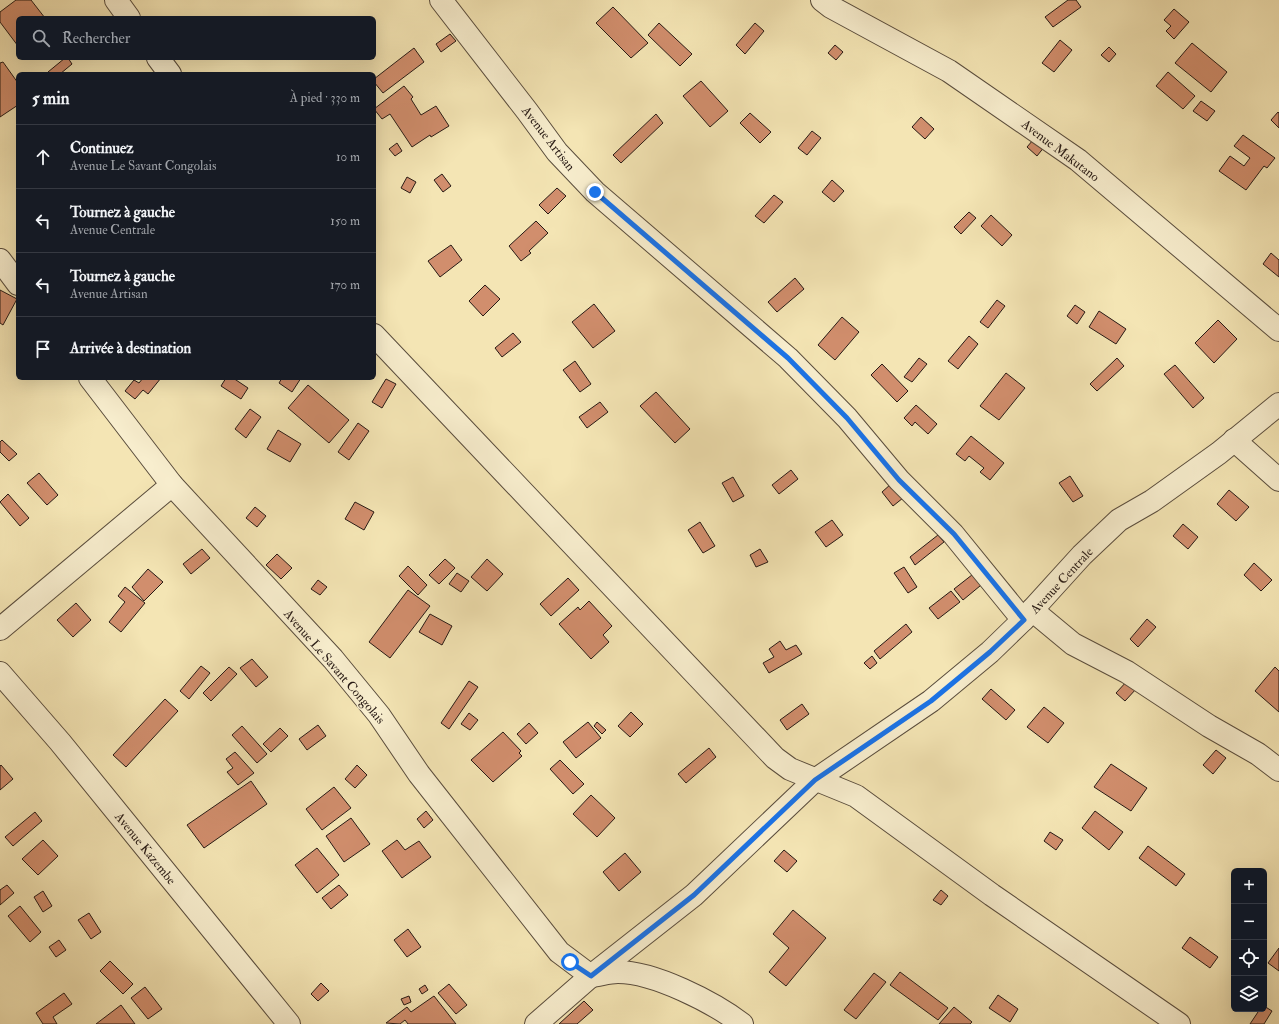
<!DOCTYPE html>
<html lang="fr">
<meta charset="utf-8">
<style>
:root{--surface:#171b24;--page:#20242c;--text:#f1f3f6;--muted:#9ea1a6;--line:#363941}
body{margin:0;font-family:"IM FELL Double Pica",serif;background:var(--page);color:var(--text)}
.controls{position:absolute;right:12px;bottom:12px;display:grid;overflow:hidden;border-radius:6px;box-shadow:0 4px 16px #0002}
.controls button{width:36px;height:36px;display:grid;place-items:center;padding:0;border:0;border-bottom:1px solid var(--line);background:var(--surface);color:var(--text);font:20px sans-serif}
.stop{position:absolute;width:12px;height:12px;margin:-9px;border:3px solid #1a73e8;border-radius:50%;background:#fff}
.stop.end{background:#1a73e8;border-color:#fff;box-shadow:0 1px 4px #0008}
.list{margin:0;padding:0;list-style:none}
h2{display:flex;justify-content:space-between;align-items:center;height:52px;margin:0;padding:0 16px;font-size:17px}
h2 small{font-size:13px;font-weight:400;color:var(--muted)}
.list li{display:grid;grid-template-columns:26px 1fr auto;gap:12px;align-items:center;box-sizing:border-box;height:64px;padding:0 16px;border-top:1px solid var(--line)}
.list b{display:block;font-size:15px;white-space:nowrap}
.list p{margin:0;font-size:13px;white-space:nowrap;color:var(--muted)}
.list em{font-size:13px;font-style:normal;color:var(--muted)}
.icon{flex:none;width:22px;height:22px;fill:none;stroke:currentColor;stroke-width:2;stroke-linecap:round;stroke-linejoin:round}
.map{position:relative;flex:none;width:1279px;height:1024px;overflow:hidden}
.search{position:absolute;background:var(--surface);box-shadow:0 4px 16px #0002;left:16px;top:16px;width:360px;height:44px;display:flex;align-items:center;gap:10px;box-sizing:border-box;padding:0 14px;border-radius:6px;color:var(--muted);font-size:15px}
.panel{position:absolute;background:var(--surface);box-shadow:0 4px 16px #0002;left:16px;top:72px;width:360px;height:308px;border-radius:6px}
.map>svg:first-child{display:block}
.building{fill:#d18e6d;stroke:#271a15}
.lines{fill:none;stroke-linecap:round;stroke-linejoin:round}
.street-casing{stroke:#5a4d3d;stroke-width:24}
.street{stroke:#f8eece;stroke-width:22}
.route{stroke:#1a73e8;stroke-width:5}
.labels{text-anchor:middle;stroke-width:3;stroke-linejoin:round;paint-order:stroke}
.street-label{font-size:13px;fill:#271a15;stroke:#f8eece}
</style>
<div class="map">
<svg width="1279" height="1024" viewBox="0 0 1279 1024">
<rect width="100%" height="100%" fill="#f4e5b4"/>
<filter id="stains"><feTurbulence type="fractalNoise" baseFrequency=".005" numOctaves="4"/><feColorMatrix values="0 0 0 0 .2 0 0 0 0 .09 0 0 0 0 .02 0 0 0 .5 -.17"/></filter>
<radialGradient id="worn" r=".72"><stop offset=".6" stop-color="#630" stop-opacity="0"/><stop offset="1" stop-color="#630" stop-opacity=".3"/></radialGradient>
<g class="building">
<polygon points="16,0 31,0 45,18 18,18 18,46 0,22 0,12"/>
<polygon points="1068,0 1076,0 1081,7 1053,27 1045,17"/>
<polygon points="613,7 648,43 631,58 596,23"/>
<polygon points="1174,9 1189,22 1174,39 1166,31 1171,26 1164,20"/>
<polygon points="659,23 692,54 680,66 648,35"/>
<polygon points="755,23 764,31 745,54 736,45"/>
<polygon points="450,34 456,41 441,52 436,44"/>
<polygon points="1060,40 1072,50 1054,72 1042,63"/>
<polygon points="1192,43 1227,72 1211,92 1175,63"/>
<polygon points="835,45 843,52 836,60 828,53"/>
<polygon points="1109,47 1116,54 1109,62 1101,55"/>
<polygon points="414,48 424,62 383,93 374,82 374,79"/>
<polygon points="65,58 68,58 72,64 60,74 50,74 48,72"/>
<polygon points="3,62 18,83 18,105 0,117 0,63"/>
<polygon points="1168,72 1195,96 1183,109 1156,86"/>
<polygon points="701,81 728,111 710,127 683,96"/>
<polygon points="404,86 413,97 411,99 421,115 436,106 449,126 431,137 430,135 412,147 390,114 382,119 374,109"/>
<polygon points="1201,101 1215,111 1207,121 1193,111"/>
<polygon points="1278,112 1279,113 1279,128 1271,120"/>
<polygon points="750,113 771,132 760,143 740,123"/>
<polygon points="656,114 663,123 621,163 613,155"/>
<polygon points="921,117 934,129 925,139 912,127"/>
<polygon points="812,131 821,138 807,155 798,148"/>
<polygon points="1039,133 1049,141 1037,156 1027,147"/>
<polygon points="1243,135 1275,158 1267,168 1264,166 1246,190 1219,171 1230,156 1244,166 1250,158 1234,146"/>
<polygon points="397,143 402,151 395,156 389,149"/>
<polygon points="442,174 451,186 443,192 434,180"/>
<polygon points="407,177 416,182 410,193 401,188"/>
<polygon points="832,180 844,191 834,202 822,192"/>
<polygon points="557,188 566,196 548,214 539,205"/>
<polygon points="774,195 783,202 764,223 755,216"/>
<polygon points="969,212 976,218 961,234 954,227"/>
<polygon points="991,215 1012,235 1002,246 981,226"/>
<polygon points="536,221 548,233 529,251 531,253 521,261 509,246"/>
<polygon points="451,245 462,260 440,277 428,261"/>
<polygon points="1271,253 1279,260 1279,277 1263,264"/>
<polygon points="795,278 804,289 777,312 768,302"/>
<polygon points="485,285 500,299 483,316 469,301"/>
<polygon points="0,290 17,299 3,325 0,323"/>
<polygon points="997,300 1005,306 988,328 980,322"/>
<polygon points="594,304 615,331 593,348 572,322"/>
<polygon points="1075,305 1085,312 1077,324 1067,316"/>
<polygon points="1099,311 1126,329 1116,344 1089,327"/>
<polygon points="842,317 859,332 835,360 818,345"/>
<polygon points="1218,320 1237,339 1214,363 1195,343"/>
<polygon points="513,333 521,342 502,357 495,348"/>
<polygon points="969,336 978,344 958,369 948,361"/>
<polygon points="919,358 927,364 912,382 904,377"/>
<polygon points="1117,358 1124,366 1097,391 1090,384"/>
<polygon points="575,361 591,384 580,392 563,370"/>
<polygon points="882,364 908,391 897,402 871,375"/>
<polygon points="1175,365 1204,398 1193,408 1164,374"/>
<polygon points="1006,373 1025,388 999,420 980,406"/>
<polygon points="143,378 161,378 148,394 143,390 135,399 125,391 134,380 139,383"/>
<polygon points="226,378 233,378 248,388 241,399 221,386"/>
<polygon points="282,378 301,378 292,392 279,383"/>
<polygon points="386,379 396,384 382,408 372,402"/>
<polygon points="308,385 349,420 329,443 288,408"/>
<polygon points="656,392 690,429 675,443 640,406"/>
<polygon points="600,402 608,412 587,428 579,417"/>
<polygon points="916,405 937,424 928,434 915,422 912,426 904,418"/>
<polygon points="250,409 261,417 246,438 235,429"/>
<polygon points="358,423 369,431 349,460 338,452"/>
<polygon points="278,430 301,444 290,462 267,449"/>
<polygon points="971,436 1004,463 990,480 980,472 984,468 969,456 965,461 956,454"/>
<polygon points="2,440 17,454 9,461 0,452 0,442"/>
<polygon points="791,470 798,479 779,494 772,485"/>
<polygon points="39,473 58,495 47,505 27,483"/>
<polygon points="1070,476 1083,496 1073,502 1059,483"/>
<polygon points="733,477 744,496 733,502 722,483"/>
<polygon points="891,484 903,498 893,506 882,492"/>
<polygon points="1229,490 1249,507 1236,521 1217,504"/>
<polygon points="8,494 29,518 20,526 0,502"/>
<polygon points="355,502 374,512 364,530 345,519"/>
<polygon points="255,507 266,516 257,527 246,518"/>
<polygon points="832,520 843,535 826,547 815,532"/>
<polygon points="700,522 715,546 703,553 688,530"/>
<polygon points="1183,524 1198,537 1188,549 1173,536"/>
<polygon points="938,535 944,542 915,565 910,557"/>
<polygon points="202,549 210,558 191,574 183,564"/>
<polygon points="760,549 768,562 756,567 750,555"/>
<polygon points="277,554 292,568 281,579 266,565"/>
<polygon points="445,559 455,568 439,584 429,575"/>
<polygon points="487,559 503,574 487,591 471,577"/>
<polygon points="1254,563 1272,580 1261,591 1244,575"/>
<polygon points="408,566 427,585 418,595 399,576"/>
<polygon points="904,567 917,587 908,593 894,573"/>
<polygon points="148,569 163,582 144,601 132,587"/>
<polygon points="977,571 986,581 963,600 954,589"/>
<polygon points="457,573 469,581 461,592 449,584"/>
<polygon points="568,578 579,590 551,616 540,604"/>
<polygon points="318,580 327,587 320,595 311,589"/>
<polygon points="125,587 145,603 121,632 109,622 125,602 118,596"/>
<polygon points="408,590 430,606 390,658 369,642"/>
<polygon points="951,591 960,602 938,619 929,608"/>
<polygon points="589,601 612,626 603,635 609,642 591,659 559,624 578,607 580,610"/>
<polygon points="76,603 91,620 73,637 57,620"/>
<polygon points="430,614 452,626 442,645 419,632"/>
<polygon points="1147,619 1156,627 1138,647 1130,639"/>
<polygon points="906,624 912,632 880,659 874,651"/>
<polygon points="780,641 786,650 796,645 802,654 769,673 763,663 774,657 769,649"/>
<polygon points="872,656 877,663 870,669 864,663"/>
<polygon points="252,659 268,677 256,687 240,668"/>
<polygon points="201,666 210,673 189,699 180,691"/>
<polygon points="229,667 237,674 211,701 203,693"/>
<polygon points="1275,667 1279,671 1279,712 1255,691"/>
<polygon points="1128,680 1137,688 1125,701 1116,693"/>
<polygon points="469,681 478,687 449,729 441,723"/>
<polygon points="991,689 1015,710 1006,720 982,699"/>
<polygon points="165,699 178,711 126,767 113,755"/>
<polygon points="802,704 809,714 787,730 780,720"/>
<polygon points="1044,707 1064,723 1048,743 1027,727"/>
<polygon points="631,712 643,724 630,737 618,726"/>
<polygon points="469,713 478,720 470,730 461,724"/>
<polygon points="588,722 601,738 576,758 563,742"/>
<polygon points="597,722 606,730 602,734 594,726"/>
<polygon points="529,723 538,733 526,744 517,734"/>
<polygon points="318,725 326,736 307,750 299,739"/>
<polygon points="242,726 267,754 257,763 232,735"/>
<polygon points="280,728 288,736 271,752 263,744"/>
<polygon points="503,732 521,751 519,753 522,756 493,782 471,760"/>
<polygon points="709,748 716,757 686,783 678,774"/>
<polygon points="1216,750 1226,758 1213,774 1203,765"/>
<polygon points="235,752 254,773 238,785 227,772 233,768 226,759"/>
<polygon points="560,760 584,784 573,794 550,769"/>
<polygon points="1111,764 1147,788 1131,811 1094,787"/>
<polygon points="1,765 13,779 0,790 0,766"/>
<polygon points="357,765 367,775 355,788 345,779"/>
<polygon points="251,781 267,804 204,848 187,825"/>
<polygon points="334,787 351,808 322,830 306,809"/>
<polygon points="591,795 615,818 597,837 573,814"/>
<polygon points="426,811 433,820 424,828 417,819"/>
<polygon points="1095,811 1123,832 1109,850 1082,828"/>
<polygon points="35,812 42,821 13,846 5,837"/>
<polygon points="351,818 370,844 344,862 326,836"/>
<polygon points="1050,832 1063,840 1056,850 1044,841"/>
<polygon points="43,840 58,856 38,875 22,859"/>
<polygon points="397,840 405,850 419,841 431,857 402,878 382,851"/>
<polygon points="1148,846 1185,874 1176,886 1139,858"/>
<polygon points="317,848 339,875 317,893 295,865"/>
<polygon points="784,850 797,861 787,872 774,861"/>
<polygon points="625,853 641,872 619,891 603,872"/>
<polygon points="7,885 14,893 0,905 0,890"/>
<polygon points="339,885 348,895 331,909 322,898"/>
<polygon points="941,890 948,896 941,905 933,900"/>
<polygon points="43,891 52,906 43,912 34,897"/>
<polygon points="20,906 41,932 30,942 8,916"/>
<polygon points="793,910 826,938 786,986 769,972 789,948 773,934"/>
<polygon points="89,913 101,932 91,939 78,920"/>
<polygon points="408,929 421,947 407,957 394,940"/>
<polygon points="1190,937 1218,957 1210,968 1182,948"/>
<polygon points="59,940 66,950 56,957 49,947"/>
<polygon points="1279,948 1279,971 1268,963"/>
<polygon points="110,961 133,984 123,994 100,971"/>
<polygon points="900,972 948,1008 938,1020 890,985"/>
<polygon points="874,973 886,982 856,1019 844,1010"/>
<polygon points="321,983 329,991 318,1001 311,994"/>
<polygon points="449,984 467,1005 456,1014 438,993"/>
<polygon points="425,985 428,990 422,994 419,989"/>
<polygon points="145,987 162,1009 148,1019 131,998"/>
<polygon points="64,993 72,1004 53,1017 57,1024 43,1024 36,1013"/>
<polygon points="998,995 1018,1009 1010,1022 989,1008"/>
<polygon points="409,996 411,1002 404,1005 401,999"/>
<polygon points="434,996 456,1024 408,1024 405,1020 400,1024 386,1023 407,1007 411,1012"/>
<polygon points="584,1001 593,1010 577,1024 559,1024"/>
<polygon points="121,1005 135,1024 96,1024"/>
<polygon points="1264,1006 1272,1011 1264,1024 1250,1024 1260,1009 1264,1009"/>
<polygon points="954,1007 972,1022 970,1024 939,1024"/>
</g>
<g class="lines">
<defs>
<g id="street">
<polyline points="116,0 129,18"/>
<polyline points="441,0 527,111 557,152 595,192 788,358 847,418 899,480 953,534 1023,620"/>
<polyline points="822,0 831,7 949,71 1078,160 1279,330"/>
<polyline points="158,58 170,74"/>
<polyline points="0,260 18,284"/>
<polyline points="374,335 775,758 790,769 856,796 992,895 1179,1024"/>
<path d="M90 378 172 485 333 659 379 715 419 774 559 952 591 976C600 975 609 972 618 972 654 972 713 1002 742 1024"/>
<polyline points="1234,440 1279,480"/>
<polyline points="1032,610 1073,644 1127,672 1209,726 1258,754 1279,770"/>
<polyline points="0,629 172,485"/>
<polyline points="0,673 60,742 289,1024"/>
<polyline points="536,1024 591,976 694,895 815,780 931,701 990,652 1023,620 1082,555 1119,520 1152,501 1219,453 1279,404"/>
</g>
</defs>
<use href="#street" class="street-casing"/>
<use href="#street" class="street"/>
</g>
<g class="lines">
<polyline class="route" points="570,962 591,976 694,895 815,780 931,701 990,652 1024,620 954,534 899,480 847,418 788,358 595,192"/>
</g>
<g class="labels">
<g class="street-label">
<text transform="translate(549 138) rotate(52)" y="5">Avenue Artisan</text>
<text transform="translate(1061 150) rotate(37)" y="5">Avenue Makutano</text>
<text transform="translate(1061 580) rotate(-47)" y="5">Avenue Centrale</text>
<text transform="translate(335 666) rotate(49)" y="5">Avenue Le Savant Congolais</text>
<text transform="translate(146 848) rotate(51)" y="5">Avenue Kazembe</text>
</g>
</g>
<rect width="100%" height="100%" filter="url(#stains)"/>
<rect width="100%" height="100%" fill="url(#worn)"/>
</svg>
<div class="controls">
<button>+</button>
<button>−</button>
<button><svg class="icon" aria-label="locate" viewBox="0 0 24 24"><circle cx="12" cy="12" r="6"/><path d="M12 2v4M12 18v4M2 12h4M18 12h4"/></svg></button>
<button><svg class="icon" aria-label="layers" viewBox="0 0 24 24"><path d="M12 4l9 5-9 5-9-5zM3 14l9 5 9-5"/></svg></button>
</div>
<div class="stop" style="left:570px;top:962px"></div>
<div class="stop end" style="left:595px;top:192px"></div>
<div class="search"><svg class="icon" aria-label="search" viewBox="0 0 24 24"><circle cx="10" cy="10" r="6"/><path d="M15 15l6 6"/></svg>Rechercher</div>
<section class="panel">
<h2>5 min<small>À pied · 330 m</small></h2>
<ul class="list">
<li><svg class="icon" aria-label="ahead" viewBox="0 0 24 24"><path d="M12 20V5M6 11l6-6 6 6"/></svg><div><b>Continuez</b><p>Avenue Le Savant Congolais</p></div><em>10 m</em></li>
<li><svg class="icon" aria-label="left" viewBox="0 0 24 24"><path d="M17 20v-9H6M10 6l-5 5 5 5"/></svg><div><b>Tournez à gauche</b><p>Avenue Centrale</p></div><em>150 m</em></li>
<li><svg class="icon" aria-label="left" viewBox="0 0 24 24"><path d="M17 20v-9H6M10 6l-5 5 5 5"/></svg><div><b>Tournez à gauche</b><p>Avenue Artisan</p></div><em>170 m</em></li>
<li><svg class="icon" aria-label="arrive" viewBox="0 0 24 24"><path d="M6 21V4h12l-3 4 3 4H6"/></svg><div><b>Arrivée à destination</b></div></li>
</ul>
</section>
</div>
